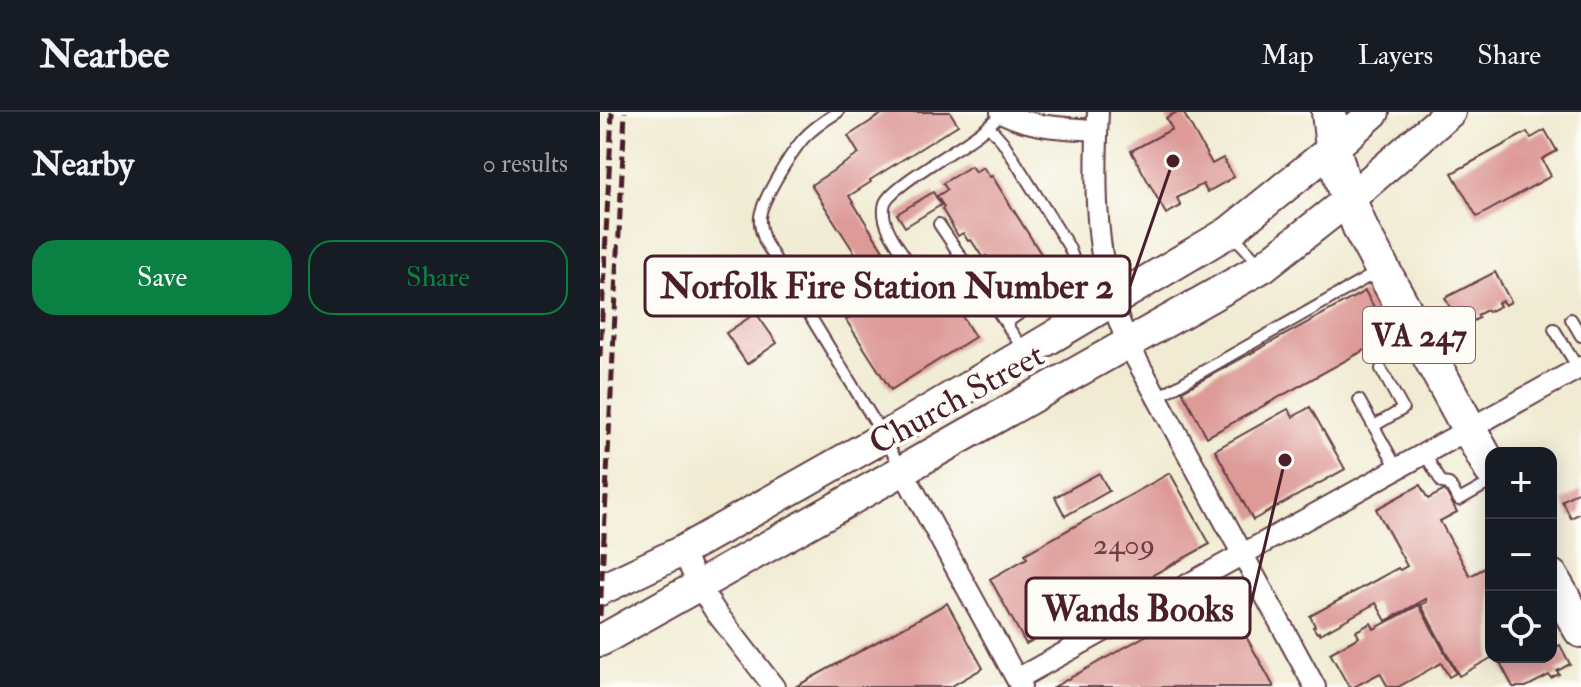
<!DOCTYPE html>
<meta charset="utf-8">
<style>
:root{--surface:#171b24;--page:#20242c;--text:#f1f3f6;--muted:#9ea1a6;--line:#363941;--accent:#0b8043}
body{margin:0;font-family:"IM FELL Double Pica",serif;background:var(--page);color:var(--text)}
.controls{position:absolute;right:24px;bottom:24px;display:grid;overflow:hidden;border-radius:16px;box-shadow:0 4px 20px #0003}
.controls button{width:72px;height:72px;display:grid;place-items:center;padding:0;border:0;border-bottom:2px solid var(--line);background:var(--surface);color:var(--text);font:40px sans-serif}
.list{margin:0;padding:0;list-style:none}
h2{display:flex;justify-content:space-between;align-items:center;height:104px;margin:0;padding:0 32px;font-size:34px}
h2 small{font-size:26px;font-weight:400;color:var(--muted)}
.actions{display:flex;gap:16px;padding:24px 32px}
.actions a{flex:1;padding:18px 0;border:2px solid var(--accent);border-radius:24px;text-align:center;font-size:28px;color:var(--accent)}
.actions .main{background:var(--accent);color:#fff}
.icon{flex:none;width:44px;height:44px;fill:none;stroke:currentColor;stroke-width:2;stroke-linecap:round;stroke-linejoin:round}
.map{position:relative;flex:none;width:981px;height:575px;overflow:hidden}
header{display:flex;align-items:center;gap:48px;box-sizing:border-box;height:112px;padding:0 40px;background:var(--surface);border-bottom:2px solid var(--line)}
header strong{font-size:38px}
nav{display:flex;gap:44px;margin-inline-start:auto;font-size:28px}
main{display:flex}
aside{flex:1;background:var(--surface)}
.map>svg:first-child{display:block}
.building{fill:#dd9a97}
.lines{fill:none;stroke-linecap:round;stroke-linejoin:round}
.service-casing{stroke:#633e44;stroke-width:14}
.minor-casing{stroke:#633e44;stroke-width:24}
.secondary-casing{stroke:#633e44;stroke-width:34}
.primary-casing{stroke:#633e44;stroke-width:38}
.service{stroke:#fff;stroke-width:10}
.minor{stroke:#fff;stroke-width:20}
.secondary{stroke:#fff;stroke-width:30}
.primary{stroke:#fff;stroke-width:34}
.rail{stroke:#4a1f2b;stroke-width:5;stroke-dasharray:12 6;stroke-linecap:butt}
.labels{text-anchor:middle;stroke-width:8;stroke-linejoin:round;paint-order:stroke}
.number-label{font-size:30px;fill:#6f3e46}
.shield{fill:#fdfcf7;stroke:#806168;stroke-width:2}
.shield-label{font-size:32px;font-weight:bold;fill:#4a1f2b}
.street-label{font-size:34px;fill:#4a1f2b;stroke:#fdfcf7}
.leader{fill:none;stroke:#4a1f2b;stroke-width:3}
.callout-dot{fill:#4a1f2b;stroke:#fdfcf7;stroke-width:3}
.callout{fill:#fdfcf7;stroke:#4a1f2b;stroke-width:3}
.callout-label{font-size:36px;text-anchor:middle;font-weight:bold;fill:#4a1f2b}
</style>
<header>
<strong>Nearbee</strong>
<nav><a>Map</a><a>Layers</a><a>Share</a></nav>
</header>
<main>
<aside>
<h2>Nearby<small>0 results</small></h2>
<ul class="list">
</ul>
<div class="actions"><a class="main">Save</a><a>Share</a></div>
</aside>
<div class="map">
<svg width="981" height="575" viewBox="0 0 981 575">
<rect width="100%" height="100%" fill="#fdfcf7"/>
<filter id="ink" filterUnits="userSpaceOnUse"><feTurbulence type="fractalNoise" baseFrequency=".0125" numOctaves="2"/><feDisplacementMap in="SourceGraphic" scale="16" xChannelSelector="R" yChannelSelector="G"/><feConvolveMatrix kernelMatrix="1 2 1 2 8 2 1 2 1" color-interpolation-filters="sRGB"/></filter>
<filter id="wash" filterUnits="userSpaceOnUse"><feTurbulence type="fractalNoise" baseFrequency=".006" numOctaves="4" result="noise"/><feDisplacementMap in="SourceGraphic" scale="32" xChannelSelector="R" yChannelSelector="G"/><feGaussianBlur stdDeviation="1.8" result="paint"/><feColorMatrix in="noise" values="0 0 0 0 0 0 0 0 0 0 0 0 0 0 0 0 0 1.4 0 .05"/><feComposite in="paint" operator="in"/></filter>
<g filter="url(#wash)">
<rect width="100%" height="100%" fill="#f0ebd2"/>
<g id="blocks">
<g class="building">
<polygon points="285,0 350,0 358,13 270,68 271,70 249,84 308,178 335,161 375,225 291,278 246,208 283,185 211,73 259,42 248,24"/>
<polygon points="577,0 583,0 612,52 623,46 634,65 607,80 603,72 577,86 581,94 566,102 531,39 572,17 566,6"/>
<polygon points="945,18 957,39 942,47 951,64 877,105 852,61 927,20 931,26"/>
<polygon points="371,54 375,60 383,55 390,65 392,64 455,164 410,193 388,158 393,155 386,144 383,146 371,128 368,129 363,121 358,124 342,97 344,95 337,84 347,78 343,71"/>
<polygon points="333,80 341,93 305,115 297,102"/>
<polygon points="895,160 911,190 905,193 902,189 898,191 900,194 888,200 887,198 877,203 879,206 871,210 870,207 860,213 845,186"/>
<polygon points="765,179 790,224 607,325 582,279"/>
<polygon points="256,183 260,189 264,187 267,192 250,204 242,192"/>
<polygon points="156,201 177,231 147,252 126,221"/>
<polygon points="710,295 745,357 653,408 615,338 688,297 693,305"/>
<polygon points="499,361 509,379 465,404 455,385"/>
<polygon points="570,361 610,432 426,532 390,467 427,446 425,442"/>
<polygon points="820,373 828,387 845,378 857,400 840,409 870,464 891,453 891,546 859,564 821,493 827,490 826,487 786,509 776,491 720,522 719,520 717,521 713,515 715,514 710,504 798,456 800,458 807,454 776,397"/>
<polygon points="981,378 981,401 971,406 962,389"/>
<polygon points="622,481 674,575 454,575"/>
<polygon points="347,491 383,556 350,575 195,575"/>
<polygon points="819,493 856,561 849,565 841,551 798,575 788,575 780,561 754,575 749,575 730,541 759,525 756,519 771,511 774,517"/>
<polygon points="951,530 954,536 960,533 970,552 957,559 959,562 951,566 949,563 926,575 913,575 897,545 951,545"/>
</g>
</g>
</g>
<g filter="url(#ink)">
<use href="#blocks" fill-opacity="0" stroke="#633e44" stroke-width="2"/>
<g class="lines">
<defs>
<g id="service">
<path d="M238 0C225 8 213 16 203 27 191 41 162 87 160 105 159 114 162 121 165 130L284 325 300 355"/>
<polyline points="389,14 403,30 469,135 474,148 473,159 467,169 406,211"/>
<polyline points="339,112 425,240"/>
<polyline points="631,121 661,153"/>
<path d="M314 158C303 140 278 113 285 91 291 75 352 40 369 28 381 20 392 11 402 1"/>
<polyline points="971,207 981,224"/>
<polyline points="954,217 978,256"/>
<polyline points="556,286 777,160"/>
<polyline points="759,288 797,356"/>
<polyline points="774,314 803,297 781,257"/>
<polyline points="824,341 842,371 849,372 859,388 891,370"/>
</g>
<g id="minor">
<path d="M401 0C431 16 465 16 497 18"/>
<path d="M498 0C495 62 494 131 513 191 517 205 523 219 528 232L715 575"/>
<polyline points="303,359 421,575"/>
<polyline points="82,439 99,474 115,499 174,575"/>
<polyline points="417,567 981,255"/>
</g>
<g id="secondary">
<polyline points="0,478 82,439 284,325 629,120 733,36 774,0"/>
<polyline points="0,529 663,155 748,88 850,0"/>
</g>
<g id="primary">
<polyline points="729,0 733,36 743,72 761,118 891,357"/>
<polyline points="951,465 981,518"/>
</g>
</defs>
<use href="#service" class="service-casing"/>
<use href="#minor" class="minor-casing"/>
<use href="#secondary" class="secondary-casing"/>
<use href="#primary" class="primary-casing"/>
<use href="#service" class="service"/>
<use href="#minor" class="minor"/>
<use href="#secondary" class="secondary"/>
<use href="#primary" class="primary"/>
<g class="rail">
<polyline points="0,245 12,0"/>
<polyline points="0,504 25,0"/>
</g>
</g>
</g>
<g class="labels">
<g class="number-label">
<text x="524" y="442">2409</text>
</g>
<rect class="shield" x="763" y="195" width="112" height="56" rx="6"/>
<g class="shield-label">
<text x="819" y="234">VA 247</text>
</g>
<g class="street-label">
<text transform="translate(356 286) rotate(-29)" y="12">Church Street</text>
</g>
</g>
<path class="leader" d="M573 49L530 174M685 348L650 496"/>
<g class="callout-dot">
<circle cx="573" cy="49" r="8"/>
<circle cx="685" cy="348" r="8"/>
</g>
<g class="callout">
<rect x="45" y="144" width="485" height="60" rx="8"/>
<rect x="426" y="466" width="224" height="60" rx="8"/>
</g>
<g class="callout-label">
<text x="287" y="186">Norfolk Fire Station Number 2</text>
<text x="538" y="509">Wands Books</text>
</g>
</svg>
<div class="controls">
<button>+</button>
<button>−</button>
<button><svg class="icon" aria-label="locate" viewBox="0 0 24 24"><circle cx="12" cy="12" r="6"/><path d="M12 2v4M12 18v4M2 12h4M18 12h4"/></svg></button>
</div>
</div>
</main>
